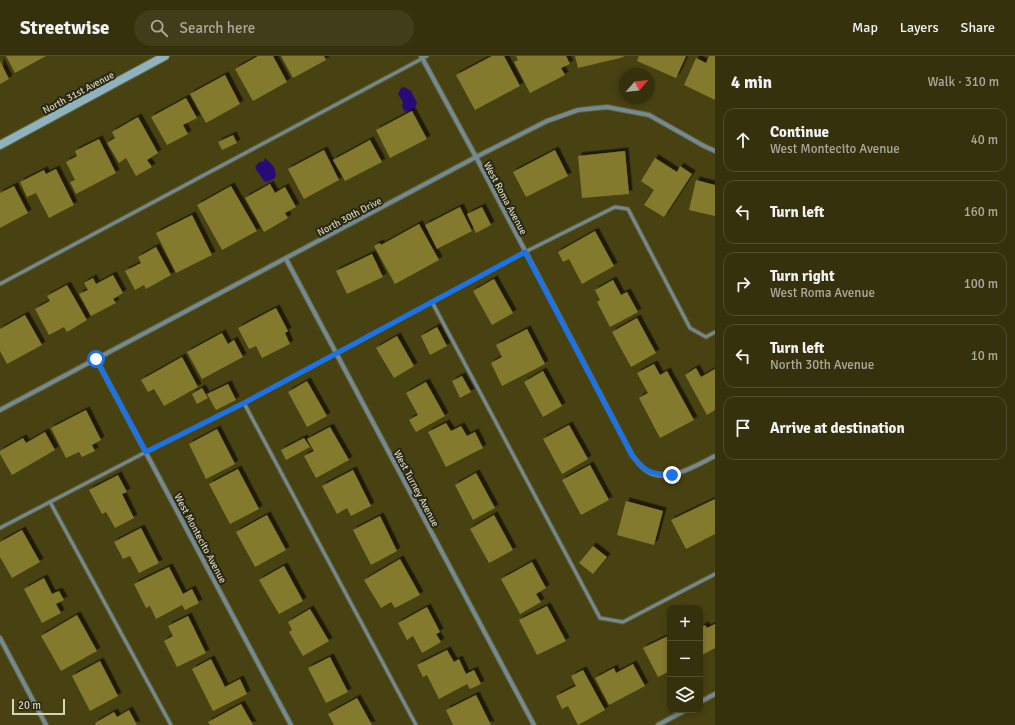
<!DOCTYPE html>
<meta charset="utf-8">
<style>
:root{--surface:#36310d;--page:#413d1b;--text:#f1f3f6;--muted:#aaa99d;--line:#504c2e}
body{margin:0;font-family:Signika,sans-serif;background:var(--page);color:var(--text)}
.controls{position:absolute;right:12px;bottom:12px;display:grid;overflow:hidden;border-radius:8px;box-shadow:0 2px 6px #0003}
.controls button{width:36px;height:36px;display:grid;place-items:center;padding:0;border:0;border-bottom:1px solid var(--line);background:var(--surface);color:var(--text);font:20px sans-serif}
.compass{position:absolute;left:619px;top:12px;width:36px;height:36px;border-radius:50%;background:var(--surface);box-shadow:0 2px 6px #0003;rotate:62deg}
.scale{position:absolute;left:12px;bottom:10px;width:53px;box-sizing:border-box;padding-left:4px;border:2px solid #d5d2ba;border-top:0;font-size:11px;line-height:14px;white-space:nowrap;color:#d5d2ba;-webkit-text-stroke:3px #2a2814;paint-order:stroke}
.stop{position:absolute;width:12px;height:12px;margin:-9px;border:3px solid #1a73e8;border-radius:50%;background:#fff}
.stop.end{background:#1a73e8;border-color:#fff;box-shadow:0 1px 4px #0008}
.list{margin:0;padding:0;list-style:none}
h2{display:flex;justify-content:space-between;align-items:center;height:52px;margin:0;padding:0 16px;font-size:17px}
h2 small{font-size:13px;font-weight:400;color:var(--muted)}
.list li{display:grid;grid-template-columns:26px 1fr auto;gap:12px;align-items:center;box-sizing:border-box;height:64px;margin:0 8px 8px;padding:0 8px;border:1px solid var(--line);border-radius:12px}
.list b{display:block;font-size:15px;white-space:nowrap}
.list p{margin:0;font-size:13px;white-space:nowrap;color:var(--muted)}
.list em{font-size:13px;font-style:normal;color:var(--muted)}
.icon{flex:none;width:22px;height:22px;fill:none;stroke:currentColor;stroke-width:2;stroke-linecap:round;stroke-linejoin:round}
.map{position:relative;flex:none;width:715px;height:669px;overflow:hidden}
header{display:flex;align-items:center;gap:24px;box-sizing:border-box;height:56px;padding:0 20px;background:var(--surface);border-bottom:1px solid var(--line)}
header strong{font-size:19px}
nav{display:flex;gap:22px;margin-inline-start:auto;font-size:14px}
.search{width:280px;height:36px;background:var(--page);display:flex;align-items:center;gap:10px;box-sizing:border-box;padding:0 14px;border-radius:22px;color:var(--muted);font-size:15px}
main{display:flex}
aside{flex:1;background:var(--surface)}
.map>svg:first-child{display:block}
.water{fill:#280b78}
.building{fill:#847a2e;filter:url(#shadow)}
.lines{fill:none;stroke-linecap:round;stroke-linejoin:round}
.lane-casing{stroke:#645e33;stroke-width:5}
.street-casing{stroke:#645e33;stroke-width:6}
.secondary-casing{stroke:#645e33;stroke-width:10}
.lane{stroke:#728a93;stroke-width:3}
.street{stroke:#728a93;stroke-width:4}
.secondary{stroke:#8db3c0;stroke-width:8}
.route{stroke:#1a73e8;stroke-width:5}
.labels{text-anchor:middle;stroke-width:4;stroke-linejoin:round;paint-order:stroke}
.street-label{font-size:10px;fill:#d5d2ba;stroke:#2a2814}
</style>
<header>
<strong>Streetwise</strong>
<div class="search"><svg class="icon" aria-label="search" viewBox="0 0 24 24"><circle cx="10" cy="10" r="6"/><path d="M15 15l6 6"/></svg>Search here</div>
<nav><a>Map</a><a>Layers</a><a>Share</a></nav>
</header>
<main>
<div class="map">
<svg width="715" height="669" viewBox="0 0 715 669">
<defs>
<filter id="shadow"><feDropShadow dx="3.5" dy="-3.5" stdDeviation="0" flood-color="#0009"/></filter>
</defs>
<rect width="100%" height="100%" fill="#484111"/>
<g class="water">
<polygon points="404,31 411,35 417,47 414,54 405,56 402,50 403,46 398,38 401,32"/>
<path d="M265 102C271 107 278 113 275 122L267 126 264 125 255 112 258 107 264 105Z"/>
</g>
<g class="building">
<polygon points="6,0 46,0 15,17"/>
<polygon points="258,0 273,0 287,26 253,45 235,13"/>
<polygon points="281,0 324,0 326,4 293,22"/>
<polygon points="492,0 504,0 520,30 475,54 456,19"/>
<polygon points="516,0 566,0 570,8 561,12 565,19 530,37 514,6 518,4"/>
<polygon points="575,0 623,0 624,1 578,12"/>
<polygon points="639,0 686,0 676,22 637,5"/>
<polygon points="709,0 715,0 715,44 684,29 696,2 706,7"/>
<polygon points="0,5 9,23 0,28"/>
<polygon points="225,19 240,48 206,67 190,38"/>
<polygon points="186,42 197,62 183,69 188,78 167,89 151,61"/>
<polygon points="412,55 427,83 390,102 376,74"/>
<polygon points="138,61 158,97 147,104 152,111 136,120 126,102 119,107 107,87 115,82 112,76"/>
<polygon points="233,79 237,87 222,94 218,86"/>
<polygon points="99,83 116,117 76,138 70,126 75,124 66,106 77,100 75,95"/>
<polygon points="370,84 382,106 345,125 333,104"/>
<polygon points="324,94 339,124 304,143 288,113"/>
<polygon points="555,94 568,120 526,141 513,116"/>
<polygon points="625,95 629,138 582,142 578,100"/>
<polygon points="655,102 677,116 680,110 692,118 664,161 644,149 654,134 641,125"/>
<polygon points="56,113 74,149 49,162 36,137 27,141 20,126 44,114 46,118"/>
<polygon points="696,124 715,129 715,160 689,154"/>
<polygon points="270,128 275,137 285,131 296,151 285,157 288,162 264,176 245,142"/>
<polygon points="14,130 28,157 0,172 0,137"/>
<polygon points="231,130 257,175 222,194 197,149"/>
<polygon points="460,151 472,175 437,193 425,169"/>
<polygon points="482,151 491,169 476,177 467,158"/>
<polygon points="192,159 212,199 176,217 156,177"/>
<polygon points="419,168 439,204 395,228 374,190 380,187 381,189"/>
<polygon points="595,175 614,210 582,228 569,203 563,206 558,196"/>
<polygon points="156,191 171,219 146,233 144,229 135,234 125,215 141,207 138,201"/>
<polygon points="372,198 383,221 347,238 336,215"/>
<polygon points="113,219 123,237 113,243 116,247 91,260 79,238 88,234 84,227 93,222 96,228"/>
<polygon points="494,223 513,257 492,269 473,235"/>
<polygon points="613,224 621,239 627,236 638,256 610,271 597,246 600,244 595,234"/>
<polygon points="67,229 87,264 67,276 64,271 49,279 35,253 50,245 47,240"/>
<polygon points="276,252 288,275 285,277 290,288 262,302 256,290 249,293 238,272"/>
<polygon points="25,259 42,289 7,308 0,295 0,273"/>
<polygon points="637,262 656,297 631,311 612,276"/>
<polygon points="437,271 447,290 430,299 421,280"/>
<polygon points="527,273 545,308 502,330 491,307 502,301 496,289"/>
<polygon points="222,277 228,288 234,284 243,301 202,323 187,296"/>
<polygon points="397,280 414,310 394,322 376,292"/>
<polygon points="182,301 198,331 164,350 154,333 148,336 141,324"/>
<polygon points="654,308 660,319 667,315 694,364 660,382 639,342 648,337 637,317"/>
<polygon points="696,312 701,321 715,313 715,354 707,359 685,319"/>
<polygon points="543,315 562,350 543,361 524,326"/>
<polygon points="462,320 471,336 460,342 452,325"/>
<polygon points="307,325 327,360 307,371 288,336"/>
<polygon points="426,326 445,360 416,376 409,364 418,359 406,337"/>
<polygon points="228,328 236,344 216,354 207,338"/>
<polygon points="202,332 208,342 197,348 192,338"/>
<polygon points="86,354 101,384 92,389 95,395 82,401 79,396 66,402 51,372"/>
<polygon points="446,367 451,375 461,370 467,380 475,376 483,392 446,411 428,376"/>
<polygon points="569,369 588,403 562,418 543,383"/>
<polygon points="330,371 349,404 316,422 304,400 314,395 307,383"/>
<polygon points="217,373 235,408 206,423 189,388"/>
<polygon points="45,376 55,394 12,419 0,398 0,395 23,382 26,387"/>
<polygon points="304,382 310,391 286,404 281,394"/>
<polygon points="590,409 609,444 581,459 562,424"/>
<polygon points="238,413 259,453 230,468 209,428"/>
<polygon points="353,414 371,450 351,460 347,452 337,458 322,430"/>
<polygon points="476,417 495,452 473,464 455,429"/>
<polygon points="118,419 127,436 122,438 134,462 115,472 106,456 102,458 89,434"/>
<polygon points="715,443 715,478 686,493 671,464"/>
<polygon points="626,445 663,455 654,489 617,479"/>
<polygon points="267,459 286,494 255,511 236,476"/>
<polygon points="494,459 513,494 489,507 470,473"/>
<polygon points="380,460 397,495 371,509 353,474"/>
<polygon points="141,472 159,507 139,517 130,500 123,503 114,486"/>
<polygon points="22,474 40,506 12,522 0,501 0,486"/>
<polygon points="593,490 607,501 593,518 579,507"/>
<polygon points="400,503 420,539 395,552 391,546 381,552 364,524"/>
<polygon points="532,506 546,532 536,538 541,546 520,558 501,523"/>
<polygon points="284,510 303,545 279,558 259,524"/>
<polygon points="169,511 183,538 192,533 199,547 185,554 182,549 156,563 150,550 146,552 134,528"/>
<polygon points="44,522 52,538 59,535 64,544 56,548 61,557 42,567 24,533"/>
<polygon points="547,550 566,585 537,599 519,564"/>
<polygon points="427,551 440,576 436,578 441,586 422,597 413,580 407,584 398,567"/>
<polygon points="310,553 329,585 303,600 289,576 292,574 288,566"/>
<polygon points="77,559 97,595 61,615 41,580"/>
<polygon points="188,560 206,597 177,611 164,585 173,580 168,570"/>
<polygon points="715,568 715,592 700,600 700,572 705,569 707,572"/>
<polygon points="670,579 670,615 658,621 643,592"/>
<polygon points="447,594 454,606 459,603 466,618 474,614 481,628 470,633 467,628 439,643 427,619 423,621 417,609"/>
<polygon points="330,601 348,636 326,647 308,612"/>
<polygon points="211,603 225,631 240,623 247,638 213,655 192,613"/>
<polygon points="100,605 118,640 90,655 72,620"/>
<polygon points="633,608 645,630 609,649 595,622 614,612 616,617"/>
<polygon points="583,614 605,654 578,669 568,650 562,653 556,640 576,630 571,620"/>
<polygon points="476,639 491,669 453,669 446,654"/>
<polygon points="357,642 372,669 334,669 328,658"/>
<polygon points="241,648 253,669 210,669 208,666"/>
<polygon points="129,654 137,669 96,669 95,667 114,656 117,661"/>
</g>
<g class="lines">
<defs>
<g id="lane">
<polyline points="0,228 427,0"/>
<polyline points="432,246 600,562 623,566 715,518"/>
<polyline points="244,347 416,669"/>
<polyline points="50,446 171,669"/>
<polyline points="0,472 146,396 244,347 525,196 615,151 628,153 690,272 706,281 715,276"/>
</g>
<g id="street">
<path d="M421 0 476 101 632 399C636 404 640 411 647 415 667 428 697 409 715 400"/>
<polyline points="286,203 534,669"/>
<polyline points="96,303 291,669"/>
<polyline points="0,354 476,101 547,65 578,54 607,51 649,59 704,90 715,95"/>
<polyline points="0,582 46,669"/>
<polyline points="700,646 715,638"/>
<polyline points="658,669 686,654"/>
</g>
<polyline id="secondary" points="0,89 165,0"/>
</defs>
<use href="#lane" class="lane-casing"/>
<use href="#street" class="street-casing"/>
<use href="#secondary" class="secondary-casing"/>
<use href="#lane" class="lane"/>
<use href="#street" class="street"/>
<use href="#secondary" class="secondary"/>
</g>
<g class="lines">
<path class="route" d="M96 303 146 396 244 347 525 196 632 399C645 416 650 418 672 419"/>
</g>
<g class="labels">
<g class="street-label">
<text transform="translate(78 36) rotate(-28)" y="4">North 31st Avenue</text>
<text transform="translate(506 142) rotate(62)" y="4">West Roma Avenue</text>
<text transform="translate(349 160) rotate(-28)" y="4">North 30th Drive</text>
<text transform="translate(417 432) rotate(62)" y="4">West Turney Avenue</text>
<text transform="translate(201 482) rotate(62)" y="4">West Montecito Avenue</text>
</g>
</g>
</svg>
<div class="controls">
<button>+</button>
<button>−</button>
<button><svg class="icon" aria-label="layers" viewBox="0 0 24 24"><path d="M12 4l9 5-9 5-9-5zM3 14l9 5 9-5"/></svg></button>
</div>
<svg class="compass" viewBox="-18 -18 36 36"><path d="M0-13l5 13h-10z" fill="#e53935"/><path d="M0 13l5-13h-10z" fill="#aaa99d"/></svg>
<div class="scale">20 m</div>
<div class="stop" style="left:96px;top:303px"></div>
<div class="stop end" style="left:672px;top:419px"></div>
</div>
<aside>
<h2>4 min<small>Walk · 310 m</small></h2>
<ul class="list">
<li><svg class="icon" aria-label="ahead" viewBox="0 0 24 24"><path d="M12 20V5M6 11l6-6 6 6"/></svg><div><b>Continue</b><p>West Montecito Avenue</p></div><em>40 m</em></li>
<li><svg class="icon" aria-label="left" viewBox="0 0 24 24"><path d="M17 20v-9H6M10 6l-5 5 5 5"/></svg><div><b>Turn left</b></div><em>160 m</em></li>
<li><svg class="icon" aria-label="right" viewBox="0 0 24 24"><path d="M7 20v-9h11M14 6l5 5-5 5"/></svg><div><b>Turn right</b><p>West Roma Avenue</p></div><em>100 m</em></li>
<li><svg class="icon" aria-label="left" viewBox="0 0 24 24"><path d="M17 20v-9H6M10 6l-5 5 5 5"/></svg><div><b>Turn left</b><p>North 30th Avenue</p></div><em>10 m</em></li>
<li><svg class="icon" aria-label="arrive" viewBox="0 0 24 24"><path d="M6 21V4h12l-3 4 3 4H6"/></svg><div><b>Arrive at destination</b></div></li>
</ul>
</aside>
</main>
